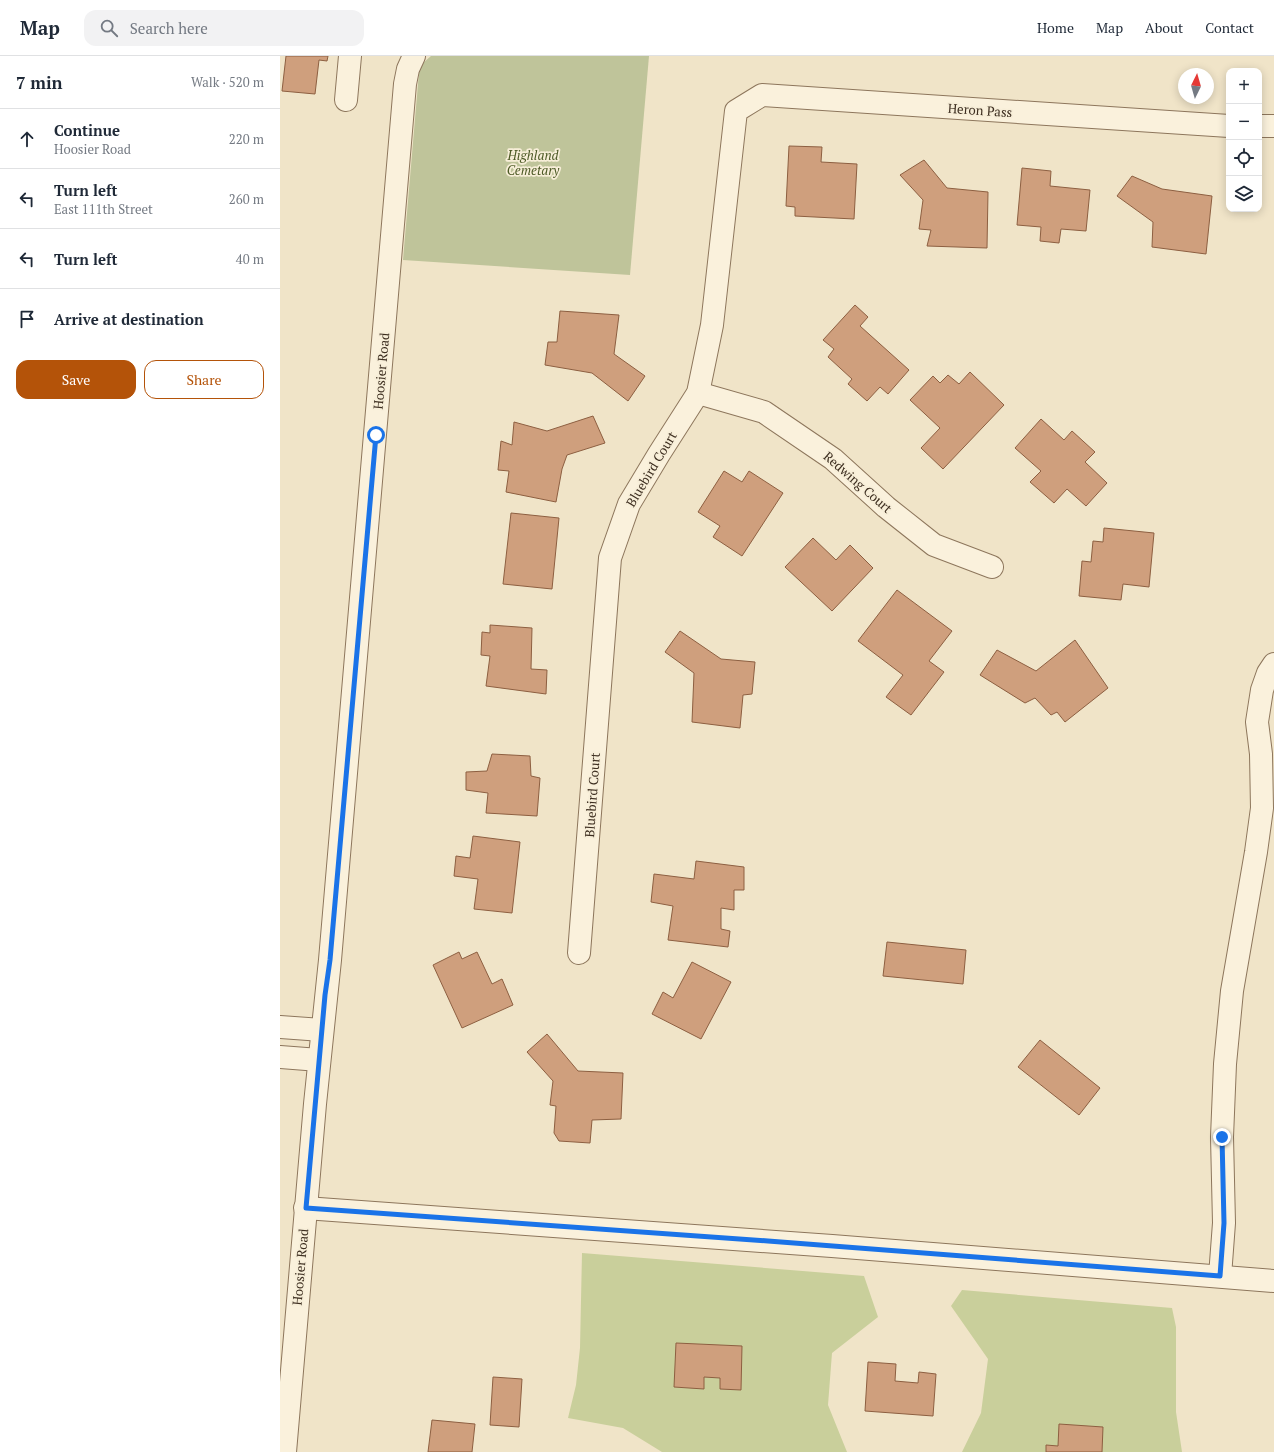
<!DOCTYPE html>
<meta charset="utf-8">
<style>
:root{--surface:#fff;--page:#f2f2f3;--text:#1f2937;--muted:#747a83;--line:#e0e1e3;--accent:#b45309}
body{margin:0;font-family:"PT Serif",serif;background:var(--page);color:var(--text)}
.controls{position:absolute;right:12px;top:12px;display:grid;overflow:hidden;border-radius:8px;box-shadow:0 2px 10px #0003}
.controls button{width:36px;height:36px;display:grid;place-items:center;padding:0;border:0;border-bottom:1px solid var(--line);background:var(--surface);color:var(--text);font:20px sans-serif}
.compass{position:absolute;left:898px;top:12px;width:36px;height:36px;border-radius:50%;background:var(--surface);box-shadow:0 2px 10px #0003;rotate:5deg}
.stop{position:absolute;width:12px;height:12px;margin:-9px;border:3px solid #1a73e8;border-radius:50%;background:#fff}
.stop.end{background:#1a73e8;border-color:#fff;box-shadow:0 1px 4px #0008}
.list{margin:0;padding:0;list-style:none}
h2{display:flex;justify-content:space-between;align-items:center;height:52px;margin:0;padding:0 16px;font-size:17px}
h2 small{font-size:13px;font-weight:400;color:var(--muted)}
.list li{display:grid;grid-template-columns:26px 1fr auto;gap:12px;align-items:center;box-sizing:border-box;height:60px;padding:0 16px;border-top:1px solid var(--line)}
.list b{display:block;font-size:15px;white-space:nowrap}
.list p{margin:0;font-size:13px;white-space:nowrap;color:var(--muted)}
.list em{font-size:13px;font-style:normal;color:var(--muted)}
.actions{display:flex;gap:8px;padding:12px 16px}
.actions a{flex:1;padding:9px 0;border:1px solid var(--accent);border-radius:12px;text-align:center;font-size:14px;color:var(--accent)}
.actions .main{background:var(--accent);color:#fff}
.icon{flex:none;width:22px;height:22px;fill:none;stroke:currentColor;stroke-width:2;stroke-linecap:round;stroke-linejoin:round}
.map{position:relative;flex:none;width:994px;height:1396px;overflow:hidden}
header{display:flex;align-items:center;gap:24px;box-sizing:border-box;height:56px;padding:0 20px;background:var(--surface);border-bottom:1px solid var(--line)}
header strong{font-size:19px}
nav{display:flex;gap:22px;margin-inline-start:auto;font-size:14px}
.search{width:280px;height:36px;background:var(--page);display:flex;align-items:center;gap:10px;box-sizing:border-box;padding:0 14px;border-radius:12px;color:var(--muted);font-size:15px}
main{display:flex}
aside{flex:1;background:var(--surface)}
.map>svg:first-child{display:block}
.green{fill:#c9cf9b}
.cemetery{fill:#bfc49a}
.building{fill:#cf9f7d;stroke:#8d5f41}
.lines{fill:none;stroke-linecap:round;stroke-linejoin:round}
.minor-casing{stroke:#8d765c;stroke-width:24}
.minor{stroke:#faf1dc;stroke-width:22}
.route{stroke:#1a73e8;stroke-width:5}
.labels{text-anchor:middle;stroke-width:3.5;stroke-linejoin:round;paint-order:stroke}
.street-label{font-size:13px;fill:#3d2e20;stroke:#f7eed8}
.park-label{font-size:13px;font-style:italic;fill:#4d5a26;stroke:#f7eed8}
</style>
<header>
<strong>Map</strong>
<div class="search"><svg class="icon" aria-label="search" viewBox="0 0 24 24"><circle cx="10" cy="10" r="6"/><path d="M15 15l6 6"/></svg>Search here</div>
<nav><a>Home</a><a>Map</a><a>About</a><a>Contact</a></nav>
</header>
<main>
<aside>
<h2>7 min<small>Walk · 520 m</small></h2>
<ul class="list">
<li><svg class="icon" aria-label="ahead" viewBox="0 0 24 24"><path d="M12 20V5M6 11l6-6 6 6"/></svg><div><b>Continue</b><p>Hoosier Road</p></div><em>220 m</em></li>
<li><svg class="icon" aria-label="left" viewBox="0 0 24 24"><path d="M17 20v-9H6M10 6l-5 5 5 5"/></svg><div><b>Turn left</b><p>East 111th Street</p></div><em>260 m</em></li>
<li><svg class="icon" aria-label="left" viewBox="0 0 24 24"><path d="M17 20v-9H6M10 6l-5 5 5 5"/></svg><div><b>Turn left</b></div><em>40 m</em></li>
<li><svg class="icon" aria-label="arrive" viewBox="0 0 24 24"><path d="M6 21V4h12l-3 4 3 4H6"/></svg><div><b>Arrive at destination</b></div></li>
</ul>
<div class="actions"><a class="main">Save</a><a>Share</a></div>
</aside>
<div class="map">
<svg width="994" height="1396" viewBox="0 0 994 1396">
<rect width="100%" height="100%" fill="#f0e4c8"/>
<g class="green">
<polygon points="302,1197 584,1220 598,1261 552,1297 548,1349 567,1396 382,1396 343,1372 288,1362 296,1329 300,1292"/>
<polygon points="682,1234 892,1252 896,1271 896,1356 902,1396 682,1396 701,1357 708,1303 671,1250"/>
</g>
<polygon class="cemetery" points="151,0 369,0 350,219 123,204 139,16 143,7"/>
<g class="building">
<polygon points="6,0 48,0 47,5 39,4 35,38 2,35"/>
<polygon points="509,90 542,91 541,106 577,108 574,163 515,160 515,151 506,150"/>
<polygon points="644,104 667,132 708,136 707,192 647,190 651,174 639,173 643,144 620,119"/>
<polygon points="742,112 771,115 770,130 810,134 806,175 781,173 779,187 760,185 761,171 737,169"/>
<polygon points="852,120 882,133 932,140 926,198 872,191 873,166 837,140"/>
<polygon points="575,249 588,261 580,270 629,314 608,338 600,331 587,345 568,328 572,323 548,301 554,293 543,284"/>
<polygon points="280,255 339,259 334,298 365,320 348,345 312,317 265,309 268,286 277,286"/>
<polygon points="690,316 724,349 663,413 641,392 660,372 630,344 653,320 660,327 668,319 679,328"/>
<polygon points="313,360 325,387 287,399 282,413 276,446 226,436 229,415 218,414 221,385 232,389 234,366 267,375"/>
<polygon points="761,363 784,384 792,375 815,396 805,406 827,427 806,450 787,433 774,447 750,426 761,415 735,392"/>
<polygon points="444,415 462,426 469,415 503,437 462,500 433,481 440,470 418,456"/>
<polygon points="231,457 279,462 272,533 223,528"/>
<polygon points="824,472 874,477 869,531 843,528 841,544 799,540 802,505 811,506 813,485 823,486"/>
<polygon points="533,482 556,504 570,489 593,512 552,555 505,511"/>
<polygon points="617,534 672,575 649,605 664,616 631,659 606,641 623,619 578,585"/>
<polygon points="210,569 252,572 251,613 267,614 266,638 206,630 210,600 201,599 202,576 210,577"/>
<polygon points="400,575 441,603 475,606 472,638 463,639 460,672 412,666 414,617 385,596"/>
<polygon points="795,584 828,632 785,666 777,656 771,659 755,642 745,647 700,619 717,594 756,615"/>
<polygon points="212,698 250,700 251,720 260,722 257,760 206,757 208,737 186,734 186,716 207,715"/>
<polygon points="193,780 240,786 232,857 194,853 198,823 174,820 176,800 190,802"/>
<polygon points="416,805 464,811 464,834 454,834 454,854 441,852 441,873 450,875 448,891 388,884 393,850 371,846 374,818 414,823"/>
<polygon points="607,886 686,894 683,928 603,920"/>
<polygon points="179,896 182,903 197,896 212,928 222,923 233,949 182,972 153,909"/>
<polygon points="412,906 451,926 421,983 372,958 383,936 393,942"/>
<polygon points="267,978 298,1015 343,1017 341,1063 312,1064 310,1087 279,1085 274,1077 276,1050 270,1049 273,1025 247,996"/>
<polygon points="760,984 820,1032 799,1059 738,1011"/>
<polygon points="396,1287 462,1290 461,1334 440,1333 440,1322 424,1321 424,1333 394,1331"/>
<polygon points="588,1306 616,1308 615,1325 638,1327 639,1316 656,1318 653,1360 585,1355"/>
<polygon points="213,1321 242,1323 239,1371 210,1369"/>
<polygon points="152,1364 195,1368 192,1396 148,1396"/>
<polygon points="779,1368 823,1371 822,1396 766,1396 766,1389 778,1390"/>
</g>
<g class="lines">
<defs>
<g id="minor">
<polyline points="66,44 70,0"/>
<polyline points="979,70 994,70"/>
<polyline points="418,337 484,356 553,403 606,451 654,489 712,511"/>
<polyline points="299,897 330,502 349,448 379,398 418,337 432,269 456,55 482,39 949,70"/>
<polyline points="0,971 42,974"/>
<polyline points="0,1001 39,1004"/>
<polyline points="25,1152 552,1190 994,1225"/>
<polyline points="940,1220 944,1167 942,1081 945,1008 952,935 976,796 982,752 981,698 977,666 982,634 988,617 994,608"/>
<polyline points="5,1396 35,1048 50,904 125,28 128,13 134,0"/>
</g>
</defs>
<use href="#minor" class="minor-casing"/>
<use href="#minor" class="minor"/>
</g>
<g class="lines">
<polyline class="route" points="96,379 50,904 45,939 26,1152 488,1185 940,1220 944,1167 942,1081"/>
</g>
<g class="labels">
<g class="street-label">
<text transform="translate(700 54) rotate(4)" y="5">Heron Pass</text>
<text transform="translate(101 315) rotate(-85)" y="5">Hoosier Road</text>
<text transform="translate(371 413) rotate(-59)" y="5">Bluebird Court</text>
<text transform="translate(578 426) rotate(41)" y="5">Redwing Court</text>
<text transform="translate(312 739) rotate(-86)" y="5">Bluebird Court</text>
<text transform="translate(20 1211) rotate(-85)" y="5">Hoosier Road</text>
</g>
<g class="park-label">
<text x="253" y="104">Highland<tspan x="253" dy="15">Cemetary</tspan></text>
</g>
</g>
</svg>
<div class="controls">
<button>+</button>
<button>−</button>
<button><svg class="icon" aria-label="locate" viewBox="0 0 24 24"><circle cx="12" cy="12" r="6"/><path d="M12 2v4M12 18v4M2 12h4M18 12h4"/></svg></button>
<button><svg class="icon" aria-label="layers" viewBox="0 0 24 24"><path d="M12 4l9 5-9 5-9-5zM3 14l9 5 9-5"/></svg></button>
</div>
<svg class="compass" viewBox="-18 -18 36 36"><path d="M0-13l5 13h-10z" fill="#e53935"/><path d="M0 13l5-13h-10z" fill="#747a83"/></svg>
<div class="stop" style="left:96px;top:379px"></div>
<div class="stop end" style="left:942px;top:1081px"></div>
</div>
</main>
